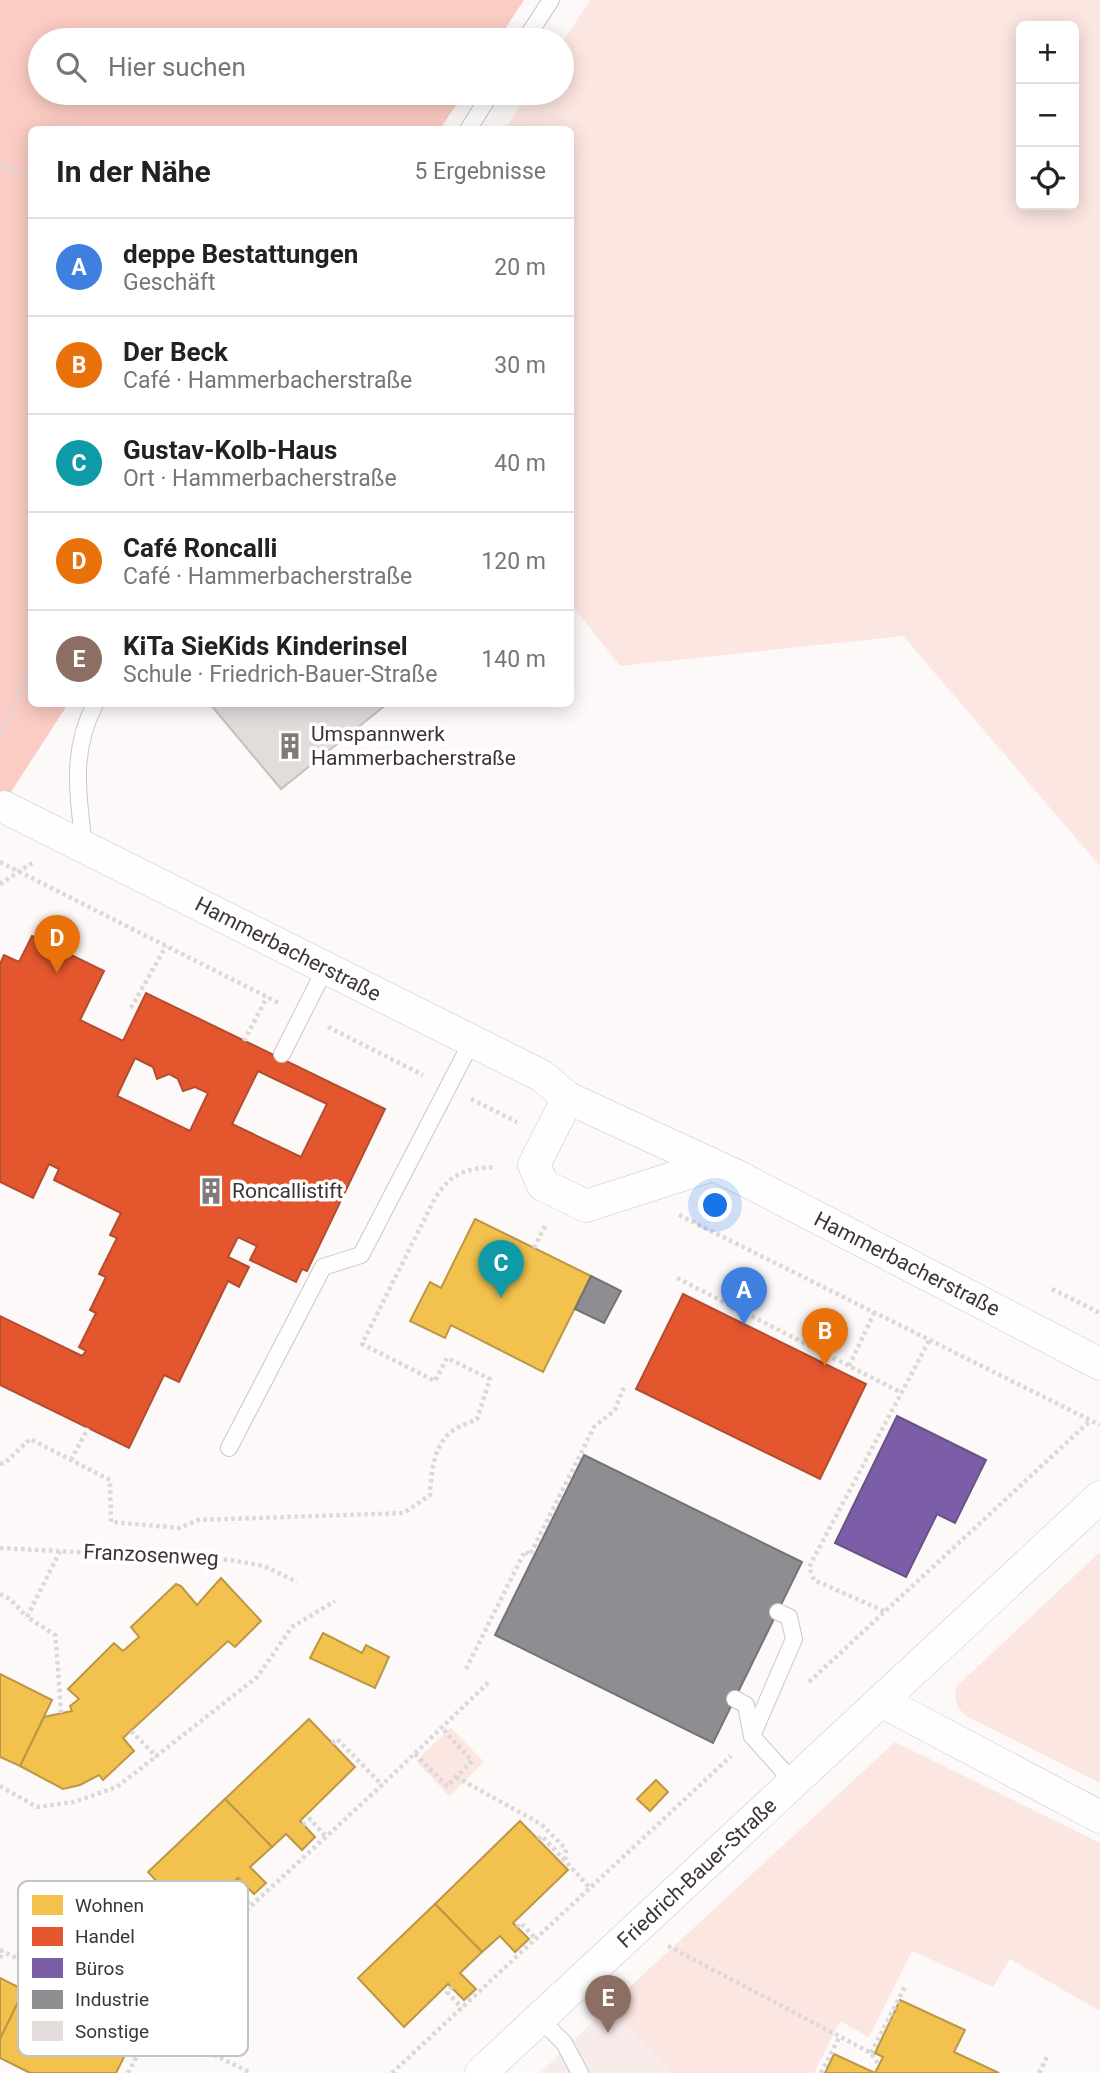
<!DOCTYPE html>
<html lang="de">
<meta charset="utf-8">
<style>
:root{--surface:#fff;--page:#f2f2f2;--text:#222;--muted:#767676;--line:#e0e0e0;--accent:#807a78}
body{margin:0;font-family:Roboto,sans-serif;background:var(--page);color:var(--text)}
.controls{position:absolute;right:21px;top:21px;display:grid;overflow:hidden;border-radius:10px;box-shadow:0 4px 18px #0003}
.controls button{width:63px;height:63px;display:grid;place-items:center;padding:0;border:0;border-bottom:2px solid var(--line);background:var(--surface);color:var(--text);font:35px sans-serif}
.you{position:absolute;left:716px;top:1206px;width:24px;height:24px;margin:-18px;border:5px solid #fff;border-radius:50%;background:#1a73e8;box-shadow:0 0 0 10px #1a73e833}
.badge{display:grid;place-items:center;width:46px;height:46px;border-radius:50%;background:var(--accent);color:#fff;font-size:23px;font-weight:700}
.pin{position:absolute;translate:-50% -58px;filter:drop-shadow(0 2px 4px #0008)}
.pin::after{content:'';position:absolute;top:37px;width:24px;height:21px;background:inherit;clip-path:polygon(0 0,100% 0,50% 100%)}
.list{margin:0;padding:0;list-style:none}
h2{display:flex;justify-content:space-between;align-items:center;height:91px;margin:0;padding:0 28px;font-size:30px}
h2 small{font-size:23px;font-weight:400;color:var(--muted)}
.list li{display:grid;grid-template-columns:46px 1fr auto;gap:21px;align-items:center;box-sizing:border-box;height:98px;padding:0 28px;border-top:2px solid var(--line)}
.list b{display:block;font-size:26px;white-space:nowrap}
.list p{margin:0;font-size:23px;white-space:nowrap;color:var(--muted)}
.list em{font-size:23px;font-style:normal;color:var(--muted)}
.icon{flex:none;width:38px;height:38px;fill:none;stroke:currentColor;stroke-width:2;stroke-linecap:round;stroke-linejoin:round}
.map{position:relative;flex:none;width:1100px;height:2073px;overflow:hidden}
.search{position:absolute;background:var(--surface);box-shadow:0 4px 18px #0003;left:28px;top:28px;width:546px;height:77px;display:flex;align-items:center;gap:18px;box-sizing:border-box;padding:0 24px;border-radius:38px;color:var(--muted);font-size:26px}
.panel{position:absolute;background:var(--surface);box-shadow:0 4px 18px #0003;left:28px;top:126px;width:546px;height:581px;border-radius:10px}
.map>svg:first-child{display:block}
.built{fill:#f8ecea}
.green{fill:#fce6e1;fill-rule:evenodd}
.forest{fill:#fbccc3}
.homes{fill:#f2c14e;stroke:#bc9746;stroke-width:2}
.shops{fill:#e4572e;stroke:#b24d30;stroke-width:2;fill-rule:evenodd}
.offices{fill:#7b5ea7;stroke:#695284;stroke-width:2}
.industry{fill:#8d8d92;stroke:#757376;stroke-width:2}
.building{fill:#e2dcdb;stroke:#c6c1bf;stroke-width:2}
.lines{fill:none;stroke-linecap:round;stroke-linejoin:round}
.service-casing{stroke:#ccc6c5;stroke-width:18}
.minor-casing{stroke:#ccc6c5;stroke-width:33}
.path{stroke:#dbd8d8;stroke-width:4.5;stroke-dasharray:3.5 3.5;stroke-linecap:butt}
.service{stroke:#fffefe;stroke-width:16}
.minor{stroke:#fffefe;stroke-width:32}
.labels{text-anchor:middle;stroke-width:7;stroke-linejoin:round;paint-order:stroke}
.poi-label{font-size:21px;fill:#3e3533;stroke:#fff;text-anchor:start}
.street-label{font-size:21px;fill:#3e3533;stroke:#fff}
.key{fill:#fff;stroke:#c5c2c2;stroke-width:2}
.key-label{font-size:19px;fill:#3e3533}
</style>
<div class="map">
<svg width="1100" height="2073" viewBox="0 0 1100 2073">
<rect width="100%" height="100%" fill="#fcf9f8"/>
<polygon class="built" points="609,2006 671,2073 540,2073"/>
<g class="green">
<path d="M590 0H1100V866L903 636 620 666 571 604 570 130 505 129 529 93H562V43ZM1074 26V205H1021V26Z"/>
<path d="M1100 1552V1783L966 1716C956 1707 953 1699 957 1686Z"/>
<polygon points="451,1728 484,1762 449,1796 416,1761"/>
<polygon points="895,1742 1100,1843 1100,2011 1010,1959 993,1987 912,1951 869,2037 840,2021 814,2073 671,2073 609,2006"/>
</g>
<polygon class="forest" points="0,0 524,0 498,40 40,40 40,93 464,93 440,129 32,130 32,704 68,704 5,801 0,803"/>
<g class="homes">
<polygon points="475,1219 591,1276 543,1372 451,1325 445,1338 410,1321 430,1282 441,1288"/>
<polygon points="221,1578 261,1621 235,1647 228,1641 123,1738 134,1751 103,1780 99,1775 80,1785 63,1789 20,1766 44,1717 72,1711 70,1706 79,1699 68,1689 114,1643 123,1651 139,1637 131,1627 176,1584 181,1586 197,1605"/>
<polygon points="323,1633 362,1653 366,1645 389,1657 375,1688 310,1658"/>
<polygon points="0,1674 52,1700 20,1766 0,1757"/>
<polygon points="309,1719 355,1767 300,1821 315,1837 302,1850 286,1834 272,1847 225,1799"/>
<polygon points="656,1780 668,1792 650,1811 637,1799"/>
<polygon points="225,1799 272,1847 250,1867 266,1883 254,1894 238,1878 194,1921 148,1872"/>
<polygon points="520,1821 568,1870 513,1923 529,1939 515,1952 500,1936 482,1952 435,1904"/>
<polygon points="435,1904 482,1952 460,1973 476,1989 464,2000 448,1984 404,2027 358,1978"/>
<polygon points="0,1978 24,1990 0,2039"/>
<polygon points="24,1990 131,2043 116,2073 30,2073 0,2058 0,2039"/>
<polygon points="900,2000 965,2030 954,2052 999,2073 875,2073 883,2057 875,2053"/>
<polygon points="834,2054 875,2073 825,2073"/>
</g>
<g class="shops">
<path d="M32 936 104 971 80 1020 123 1041 146 993 385 1109 307 1271 302 1269 296 1282 250 1260 257 1246 238 1237 228 1257 249 1267 239 1287 228 1281 179 1382 164 1375 129 1448 0 1385V1316L82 1356 86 1351 79 1347 96 1313 90 1310 106 1277 99 1274 117 1238 110 1235 121 1213 54 1180 59 1169 49 1164 33 1198 0 1182V964L4 955 19 962ZM135 1058 153 1067 157 1079 169 1074 178 1079 183 1091 195 1087 208 1093 190 1131 117 1096ZM258 1071 327 1104 301 1157 232 1124Z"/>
<polygon points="683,1294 866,1384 820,1479 636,1389"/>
</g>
<polygon class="offices" points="897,1416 986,1460 955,1523 937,1514 906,1577 835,1543"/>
<g class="industry">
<polygon points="591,1276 621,1291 604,1323 575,1309"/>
<polygon points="584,1455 802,1562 713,1743 495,1635"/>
</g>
<polygon class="building" points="210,704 387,704 281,789"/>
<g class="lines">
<defs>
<g id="service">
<polyline points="525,40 551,0"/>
<polyline points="468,130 491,93"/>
<path d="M84 847C78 794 70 753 95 704"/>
<polyline points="282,1054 326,967"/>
<polyline points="229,1448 323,1267 361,1255 472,1041"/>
<polyline points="735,1699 746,1705 752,1736 794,1783"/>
<polyline points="752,1736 794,1639 789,1617 778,1612"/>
<polyline points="540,2019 564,2043 580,2073"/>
</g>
<g id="minor">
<polyline points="4,807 542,1076 568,1098 735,1175 1100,1364"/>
<polyline points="568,1098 534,1165 543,1185 586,1206 713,1165"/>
<polyline points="881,1701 1100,1817"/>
<polyline points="481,2073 1100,1497"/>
</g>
</defs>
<use href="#service" class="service-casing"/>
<use href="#minor" class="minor-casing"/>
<g class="path">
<polyline points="0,164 32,179"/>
<polyline points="0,735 32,666"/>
<polyline points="0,862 279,1003"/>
<polyline points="0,884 35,861"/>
<polyline points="131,1008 166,946"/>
<polyline points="328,1027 423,1075"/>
<polyline points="244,1041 267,997"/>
<polyline points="471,1099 517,1122"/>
<polyline points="679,1215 1100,1425"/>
<polyline points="534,1248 545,1226"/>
<polyline points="677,1278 902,1393"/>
<polyline points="1052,1289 1100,1313"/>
<polyline points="849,1366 875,1311"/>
<polyline points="71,1460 88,1428"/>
<path d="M0 1464 5 1463 30 1439 110 1480 111 1522 180 1528 198 1520 404 1513 430 1495C431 1474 433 1447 451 1432 458 1426 469 1423 477 1419L490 1379 447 1358 435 1381 362 1344 435 1198C453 1172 464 1169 495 1167"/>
<polyline points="0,1548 230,1560 264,1566 297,1582"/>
<path d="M60 1551 27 1617 55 1635C58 1661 59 1687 61 1713"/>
<polyline points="0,1594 10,1599 27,1617"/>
<polyline points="884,1611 814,1580 809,1567 930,1339"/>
<polyline points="466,1669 525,1551 530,1555 594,1427 615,1410 625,1384"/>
<polyline points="809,1682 1091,1420"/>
<polyline points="131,1731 157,1757"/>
<polyline points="332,1743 337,1739 382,1785"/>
<polyline points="415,1754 447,1786 472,1761 442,1728"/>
<polyline points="456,1777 541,1824 566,1849 565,1861"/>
<polyline points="0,1786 37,1807 74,1802 117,1787 257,1677 292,1627 335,1601"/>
<polyline points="303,1825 310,1819 326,1837"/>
<polyline points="538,1839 542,1836 590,1888"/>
<polyline points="243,1882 235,1889 252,1906"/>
<polyline points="517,1927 521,1923 536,1939"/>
<polyline points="668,1946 871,2053 879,2065"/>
<polyline points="0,1950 251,2073"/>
<polyline points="0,1958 3,1951"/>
<polyline points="452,1987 447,1992 462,2008"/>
<polyline points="60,2008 72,1985"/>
<polyline points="133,2015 382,1785 490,1681"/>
<polyline points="871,2053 906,1985"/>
<polyline points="128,2073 153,2025"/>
<polyline points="392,2073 731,1756"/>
<polyline points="821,2073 840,2036"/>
<polyline points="1039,2073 1048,2055"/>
</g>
<use href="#service" class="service"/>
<use href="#minor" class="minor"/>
</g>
<defs>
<symbol id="building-bare" viewBox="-9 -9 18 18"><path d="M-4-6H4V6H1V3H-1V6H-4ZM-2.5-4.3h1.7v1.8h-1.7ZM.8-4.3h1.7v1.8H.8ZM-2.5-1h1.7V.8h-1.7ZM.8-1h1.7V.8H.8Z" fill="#807a78" stroke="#fff" stroke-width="2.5" paint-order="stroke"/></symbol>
</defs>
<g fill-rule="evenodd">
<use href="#building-bare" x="271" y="727" width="38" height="38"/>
<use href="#building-bare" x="192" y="1172" width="38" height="38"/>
</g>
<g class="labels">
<g class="poi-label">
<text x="311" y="741">Umspannwerk<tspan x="311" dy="24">Hammerbacherstraße</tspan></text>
<text x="232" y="1198">Roncallistift</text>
</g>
<g class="street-label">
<text transform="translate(288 949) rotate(27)" y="7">Hammerbacherstraße</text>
<text transform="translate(907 1264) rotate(27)" y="7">Hammerbacherstraße</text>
<text transform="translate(151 1555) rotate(3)" y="7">Franzosenweg</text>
<text transform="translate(697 1873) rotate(-43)" y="7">Friedrich-Bauer-Straße</text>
</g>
</g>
<rect x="18" y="1881" width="230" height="175" rx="10" class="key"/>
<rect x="32" y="1895" width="31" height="20" fill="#f2c14e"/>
<rect x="32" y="1927" width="31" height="19" fill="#e4572e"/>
<rect x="32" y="1958" width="31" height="20" fill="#7b5ea7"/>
<rect x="32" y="1990" width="31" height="19" fill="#8d8d92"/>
<rect x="32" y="2021" width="31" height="20" fill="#e2dcdb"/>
<g class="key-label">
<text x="75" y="1912">Wohnen</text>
<text x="75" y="1943">Handel</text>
<text x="75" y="1975">Büros</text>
<text x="75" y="2006">Industrie</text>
<text x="75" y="2038">Sonstige</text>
</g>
</svg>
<div class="controls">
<button>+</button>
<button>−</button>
<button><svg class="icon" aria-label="locate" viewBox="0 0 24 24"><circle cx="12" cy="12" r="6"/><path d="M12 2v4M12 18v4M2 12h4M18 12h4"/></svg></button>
</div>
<div class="you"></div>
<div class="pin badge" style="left:744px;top:1325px;background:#3f7fe0">A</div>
<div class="pin badge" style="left:825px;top:1366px;background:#e8710a">B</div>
<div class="pin badge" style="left:501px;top:1298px;background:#0f9aa8">C</div>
<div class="pin badge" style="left:57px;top:973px;background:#e8710a">D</div>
<div class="pin badge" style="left:608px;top:2033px;background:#8d6e63">E</div>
<div class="search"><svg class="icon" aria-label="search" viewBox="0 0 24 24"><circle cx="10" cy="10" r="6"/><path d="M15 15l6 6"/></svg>Hier suchen</div>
<section class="panel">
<h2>In der Nähe<small>5 Ergebnisse</small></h2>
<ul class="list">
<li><span class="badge" style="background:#3f7fe0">A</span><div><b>deppe Bestattungen</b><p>Geschäft</p></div><em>20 m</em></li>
<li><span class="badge" style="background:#e8710a">B</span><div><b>Der Beck</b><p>Café · Hammerbacherstraße</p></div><em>30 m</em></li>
<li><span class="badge" style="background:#0f9aa8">C</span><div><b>Gustav-Kolb-Haus</b><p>Ort · Hammerbacherstraße</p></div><em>40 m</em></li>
<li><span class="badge" style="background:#e8710a">D</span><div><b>Café Roncalli</b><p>Café · Hammerbacherstraße</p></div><em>120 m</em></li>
<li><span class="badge" style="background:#8d6e63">E</span><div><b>KiTa SieKids Kinderinsel</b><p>Schule · Friedrich-Bauer-Straße</p></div><em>140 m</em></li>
</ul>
</section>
</div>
